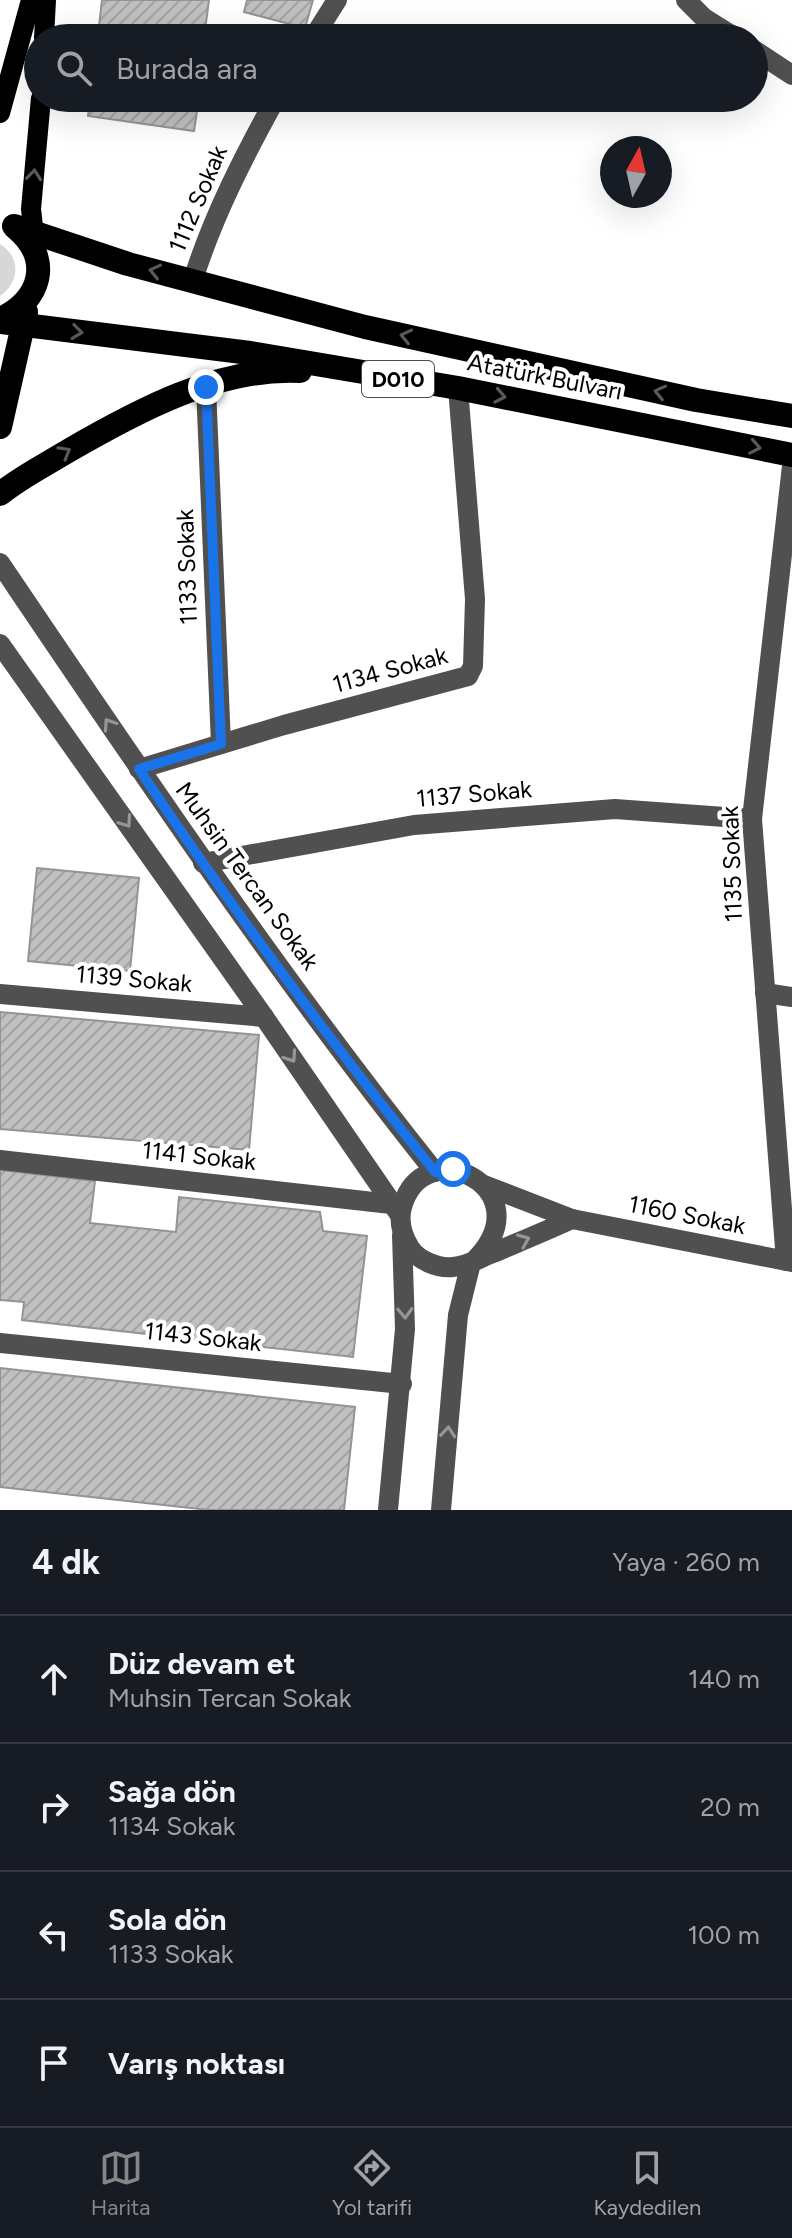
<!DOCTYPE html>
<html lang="tr">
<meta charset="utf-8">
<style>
:root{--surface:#171b24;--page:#242831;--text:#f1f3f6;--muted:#9ea1a6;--line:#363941;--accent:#858687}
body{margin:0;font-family:Figtree,sans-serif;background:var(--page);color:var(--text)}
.compass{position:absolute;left:600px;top:136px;width:72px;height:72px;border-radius:50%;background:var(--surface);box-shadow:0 8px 32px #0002;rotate:8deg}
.stop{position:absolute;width:24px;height:24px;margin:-18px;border:6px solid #1a73e8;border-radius:50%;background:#fff}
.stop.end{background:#1a73e8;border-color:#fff;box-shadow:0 2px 8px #0008}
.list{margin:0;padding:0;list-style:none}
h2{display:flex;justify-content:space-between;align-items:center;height:104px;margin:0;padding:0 32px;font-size:34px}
h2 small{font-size:26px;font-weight:400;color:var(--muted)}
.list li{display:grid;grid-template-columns:52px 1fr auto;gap:24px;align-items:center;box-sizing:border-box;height:128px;padding:0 32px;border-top:2px solid var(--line)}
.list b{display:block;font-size:30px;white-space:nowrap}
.list p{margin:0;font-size:26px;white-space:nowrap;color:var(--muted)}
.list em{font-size:26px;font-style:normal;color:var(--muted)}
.icon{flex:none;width:44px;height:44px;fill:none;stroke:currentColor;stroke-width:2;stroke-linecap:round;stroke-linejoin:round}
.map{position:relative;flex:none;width:792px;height:1510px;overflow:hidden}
.search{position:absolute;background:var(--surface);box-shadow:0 8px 32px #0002;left:24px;right:24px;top:24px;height:88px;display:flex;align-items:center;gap:20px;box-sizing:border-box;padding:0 28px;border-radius:44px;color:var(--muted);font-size:30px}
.sheet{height:616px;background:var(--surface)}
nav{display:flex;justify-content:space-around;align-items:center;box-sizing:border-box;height:112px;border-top:2px solid var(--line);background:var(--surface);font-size:22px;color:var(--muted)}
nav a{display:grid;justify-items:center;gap:4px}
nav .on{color:var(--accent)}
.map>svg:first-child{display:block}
.green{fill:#d7d7d7}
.building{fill:url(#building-hatch);stroke:#949494;stroke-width:2}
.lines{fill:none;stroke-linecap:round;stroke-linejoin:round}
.minor{stroke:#505050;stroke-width:20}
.major{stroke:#000;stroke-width:20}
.highway{stroke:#000;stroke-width:24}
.oneway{stroke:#595959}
.oneway2{stroke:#969696}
.route{stroke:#1a73e8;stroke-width:10}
.labels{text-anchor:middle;stroke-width:8;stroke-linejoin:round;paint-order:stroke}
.shield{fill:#fff;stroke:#4c4c4c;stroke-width:2}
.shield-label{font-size:22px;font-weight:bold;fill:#000}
.street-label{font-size:24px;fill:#000;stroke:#fff}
</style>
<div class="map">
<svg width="792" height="1510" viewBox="0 0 792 1510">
<defs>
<pattern id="building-hatch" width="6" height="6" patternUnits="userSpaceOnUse" patternTransform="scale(2)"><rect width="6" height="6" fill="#c0c0c0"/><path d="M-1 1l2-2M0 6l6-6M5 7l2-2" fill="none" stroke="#a3a3a3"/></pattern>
</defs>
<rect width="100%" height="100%" fill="#fff"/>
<path class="green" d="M0 244C21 257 20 282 0 296Z"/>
<g class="building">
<polygon points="102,0 209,0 204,38 98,35"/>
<polygon points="247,0 313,0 305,28 244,12"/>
<polygon points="90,98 199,98 194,131 88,116"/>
<polygon points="37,868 139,878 130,971 28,961"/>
<polygon points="0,1012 259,1035 249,1150 0,1129"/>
<polygon points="0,1170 95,1181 90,1223 176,1232 179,1197 320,1212 323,1231 367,1236 353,1357 22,1320 24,1302 0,1300"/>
<polygon points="0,1368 355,1407 344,1510 209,1510 0,1487"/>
</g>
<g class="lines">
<g class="minor">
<polyline points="686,0 704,18 736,38"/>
<polyline points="313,38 337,0"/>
<polyline points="754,50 792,75"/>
<path d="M193 280C213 216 244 156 276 98"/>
<polyline points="206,387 221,744"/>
<path d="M0 563C140 770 279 977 435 1172"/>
<polyline points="0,644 264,1017 400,1215"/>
<polyline points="139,769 284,725 468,676 473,666 475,599 458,388"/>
<polyline points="203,863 414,825 615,809 752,819"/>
<polyline points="765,993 792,997"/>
<polyline points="0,994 264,1017"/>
<polyline points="0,1160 391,1204"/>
<polyline points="484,1185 572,1219 792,1262"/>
<path d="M475 1260C545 1189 424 1129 402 1207 398 1222 402 1235 410 1248 418 1260 438 1269 453 1267 467 1266 480 1258 493 1253 519 1242 546 1231 572 1219"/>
<polyline points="786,1261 752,819 792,466"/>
<polyline points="0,1343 402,1384"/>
<polyline points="388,1510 405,1329 402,1235"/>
<polyline points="441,1510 458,1315 471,1263"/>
</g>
<g class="major">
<polyline points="44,38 46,0"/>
<polyline points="0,113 31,0"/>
<polyline points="35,244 31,209 41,98"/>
</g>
<g class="highway">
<polyline points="14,226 128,264 365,327 696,400 792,416"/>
<path d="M0 319C41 301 53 259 16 228"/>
<polyline points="0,322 250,353 458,388 792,455"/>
<polyline points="0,427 26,312"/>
<path d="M0 494C21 477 45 465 68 451 137 411 218 367 300 371"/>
</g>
</g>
<defs><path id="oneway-chevron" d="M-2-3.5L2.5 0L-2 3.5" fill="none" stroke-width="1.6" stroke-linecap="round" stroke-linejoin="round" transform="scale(2)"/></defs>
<g class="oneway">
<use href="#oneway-chevron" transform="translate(34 175) rotate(-84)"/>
<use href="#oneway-chevron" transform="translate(155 271) rotate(-167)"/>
<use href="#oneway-chevron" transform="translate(77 332) rotate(7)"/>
<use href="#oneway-chevron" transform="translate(406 336) rotate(-167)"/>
<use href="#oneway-chevron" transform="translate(660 392) rotate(-167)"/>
<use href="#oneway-chevron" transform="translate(500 396) rotate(11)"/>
<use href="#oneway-chevron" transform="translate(755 447) rotate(11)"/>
<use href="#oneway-chevron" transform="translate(65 452) rotate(-30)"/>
</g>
<g class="oneway2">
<use href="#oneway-chevron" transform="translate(109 724) rotate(-124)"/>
<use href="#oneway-chevron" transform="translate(126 822) rotate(55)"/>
<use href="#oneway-chevron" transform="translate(291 1057) rotate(56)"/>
<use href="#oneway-chevron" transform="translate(524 1240) rotate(-23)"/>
<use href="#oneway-chevron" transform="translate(405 1313) rotate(88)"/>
<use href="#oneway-chevron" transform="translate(448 1432) rotate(-85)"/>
</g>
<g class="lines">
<path class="route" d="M206 387 221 744 139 769C231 908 331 1042 435 1172L453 1169"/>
</g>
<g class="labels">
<rect class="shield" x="362" y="361" width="72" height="36" rx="6"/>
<g class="shield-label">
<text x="398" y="387">D010</text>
</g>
<g class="street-label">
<text transform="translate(198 199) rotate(-67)" y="8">1112 Sokak</text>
<text transform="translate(545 377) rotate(11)" y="8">Atatürk Bulvarı</text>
<text transform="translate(187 567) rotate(-92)" y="8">1133 Sokak</text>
<text transform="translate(390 670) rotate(-15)" y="8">1134 Sokak</text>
<text transform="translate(474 794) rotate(-5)" y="8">1137 Sokak</text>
<text transform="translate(732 864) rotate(-92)" y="8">1135 Sokak</text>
<text transform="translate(247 876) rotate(54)" y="8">Muhsin Tercan Sokak</text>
<text transform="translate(134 979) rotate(5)" y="8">1139 Sokak</text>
<text transform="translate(199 1156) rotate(6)" y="8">1141 Sokak</text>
<text transform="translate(687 1215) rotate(11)" y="8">1160 Sokak</text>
<text transform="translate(203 1337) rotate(6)" y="8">1143 Sokak</text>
</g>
</g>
</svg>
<svg class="compass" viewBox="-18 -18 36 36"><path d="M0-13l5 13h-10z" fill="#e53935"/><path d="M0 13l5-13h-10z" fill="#9ea1a6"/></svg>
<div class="stop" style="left:453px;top:1169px"></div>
<div class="stop end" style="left:206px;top:387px"></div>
<div class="search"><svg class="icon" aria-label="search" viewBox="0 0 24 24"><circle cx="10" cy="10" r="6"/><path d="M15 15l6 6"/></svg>Burada ara</div>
</div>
<section class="sheet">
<h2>4 dk<small>Yaya · 260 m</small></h2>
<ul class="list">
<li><svg class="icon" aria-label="ahead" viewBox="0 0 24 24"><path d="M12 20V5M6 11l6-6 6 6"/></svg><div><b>Düz devam et</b><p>Muhsin Tercan Sokak</p></div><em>140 m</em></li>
<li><svg class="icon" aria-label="right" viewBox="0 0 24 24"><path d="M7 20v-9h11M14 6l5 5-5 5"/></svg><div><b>Sağa dön</b><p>1134 Sokak</p></div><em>20 m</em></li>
<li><svg class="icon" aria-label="left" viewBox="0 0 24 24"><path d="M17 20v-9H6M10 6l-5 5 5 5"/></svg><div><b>Sola dön</b><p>1133 Sokak</p></div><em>100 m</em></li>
<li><svg class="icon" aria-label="arrive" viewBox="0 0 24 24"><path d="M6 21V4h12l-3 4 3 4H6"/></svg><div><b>Varış noktası</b></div></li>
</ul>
</section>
<nav>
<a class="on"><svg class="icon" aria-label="map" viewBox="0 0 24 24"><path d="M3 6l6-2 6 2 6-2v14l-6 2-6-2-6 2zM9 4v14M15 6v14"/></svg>Harita</a>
<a><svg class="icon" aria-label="directions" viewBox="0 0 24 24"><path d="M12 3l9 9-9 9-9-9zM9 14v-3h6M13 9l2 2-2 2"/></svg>Yol tarifi</a>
<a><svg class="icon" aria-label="saved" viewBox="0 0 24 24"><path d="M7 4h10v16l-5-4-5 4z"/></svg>Kaydedilen</a>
</nav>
